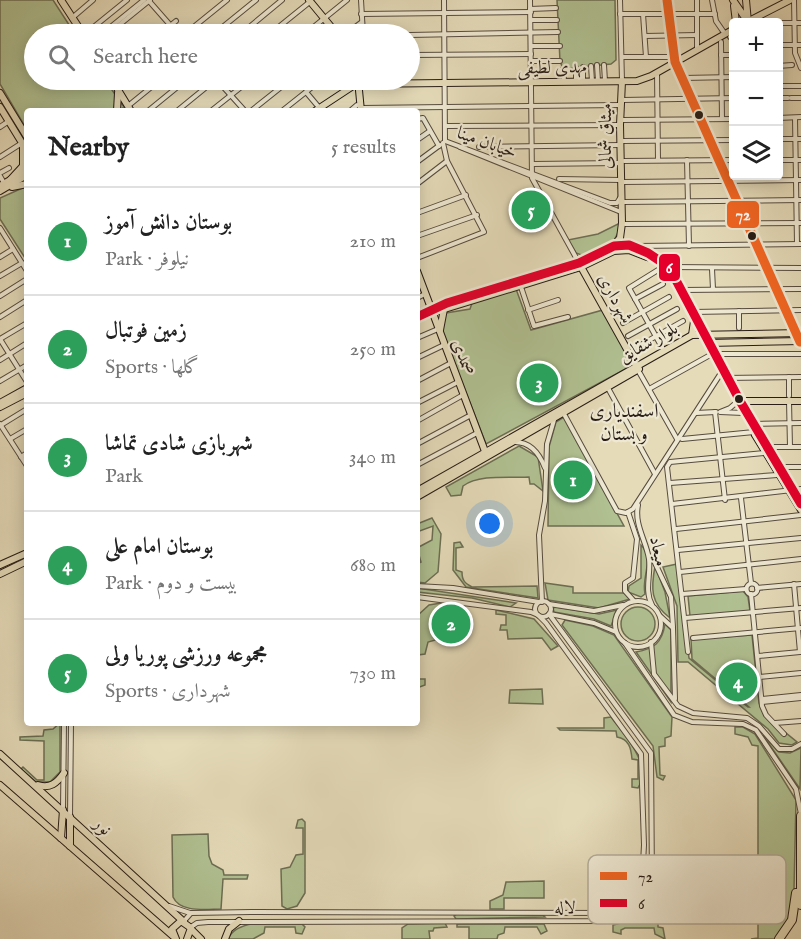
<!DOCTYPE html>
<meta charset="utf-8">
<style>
:root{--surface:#fff;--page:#f2f2f2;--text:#222;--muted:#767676;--line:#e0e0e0;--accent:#8f2418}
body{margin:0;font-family:"IM FELL English",Amiri,serif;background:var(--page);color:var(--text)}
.controls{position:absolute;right:18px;top:18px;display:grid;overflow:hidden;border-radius:6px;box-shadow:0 3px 15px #0003}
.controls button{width:54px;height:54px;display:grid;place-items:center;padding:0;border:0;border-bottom:2px solid var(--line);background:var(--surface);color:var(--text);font:30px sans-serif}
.you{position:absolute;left:490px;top:524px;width:21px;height:21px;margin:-15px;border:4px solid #fff;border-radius:50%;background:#1a73e8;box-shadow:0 0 0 9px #1a73e833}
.badge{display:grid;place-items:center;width:39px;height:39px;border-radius:50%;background:var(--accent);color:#fff;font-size:20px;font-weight:700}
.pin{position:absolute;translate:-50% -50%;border:3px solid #fff;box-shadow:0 2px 6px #0006}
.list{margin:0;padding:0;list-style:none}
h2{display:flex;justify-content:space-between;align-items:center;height:78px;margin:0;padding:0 24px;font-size:26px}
h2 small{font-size:20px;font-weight:400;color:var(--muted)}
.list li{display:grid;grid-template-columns:39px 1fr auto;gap:18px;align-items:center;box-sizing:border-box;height:108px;padding:0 24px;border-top:2px solid var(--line)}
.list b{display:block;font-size:22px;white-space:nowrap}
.list p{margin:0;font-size:20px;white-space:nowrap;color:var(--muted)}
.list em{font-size:20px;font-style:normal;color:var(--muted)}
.icon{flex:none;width:33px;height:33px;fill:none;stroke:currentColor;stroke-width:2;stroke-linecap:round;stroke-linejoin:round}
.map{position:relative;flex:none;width:801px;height:939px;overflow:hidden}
.search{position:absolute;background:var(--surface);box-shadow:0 3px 15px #0003;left:24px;top:24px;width:396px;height:66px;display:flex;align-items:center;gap:15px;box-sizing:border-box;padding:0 21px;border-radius:33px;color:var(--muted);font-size:22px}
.panel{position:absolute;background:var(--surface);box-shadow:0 3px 15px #0003;left:24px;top:108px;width:396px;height:618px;border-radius:6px}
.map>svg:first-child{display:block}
.green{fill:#b1c192;stroke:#6c6e54;stroke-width:1.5}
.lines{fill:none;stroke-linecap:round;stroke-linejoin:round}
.minor-casing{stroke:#564c3f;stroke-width:6}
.major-casing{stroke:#271c16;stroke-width:8}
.highway-casing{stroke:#271c16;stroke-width:10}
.minor{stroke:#eee8d2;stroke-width:4}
.major{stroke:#e5dbb9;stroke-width:6}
.highway{stroke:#e5dbb9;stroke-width:8}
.bus-1-casing{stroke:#eee8d2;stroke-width:14}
.bus-2-casing{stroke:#eee8d2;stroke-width:14}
.bus-1{stroke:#f26522;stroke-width:9}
.bus-2{stroke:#e4002b;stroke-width:9}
.bus-dot{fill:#271c16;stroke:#eee8d2;stroke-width:2}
.labels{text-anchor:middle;stroke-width:4.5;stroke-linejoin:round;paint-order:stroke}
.street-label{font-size:18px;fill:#271c16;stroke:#eee8d2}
.neighbourhood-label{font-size:20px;fill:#271c16;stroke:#eee8d2}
.key{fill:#eee8d2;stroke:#b2ab9a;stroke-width:1.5}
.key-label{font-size:16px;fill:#271c16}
.line-badge{stroke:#eee8d2;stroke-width:2}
.badge-label{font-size:16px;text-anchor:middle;font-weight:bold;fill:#fff}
</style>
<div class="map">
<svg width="801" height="939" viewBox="0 0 801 939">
<rect width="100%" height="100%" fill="#e5dbb9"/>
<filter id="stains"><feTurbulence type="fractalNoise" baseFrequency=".00333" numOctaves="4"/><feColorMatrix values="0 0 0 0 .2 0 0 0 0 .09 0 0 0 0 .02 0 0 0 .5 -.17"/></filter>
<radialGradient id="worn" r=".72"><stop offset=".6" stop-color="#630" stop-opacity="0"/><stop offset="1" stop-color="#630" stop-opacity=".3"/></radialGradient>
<g class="green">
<polygon points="0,0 53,0 75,34 34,34 34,80 105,80 124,107 118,111 27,111 27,130 0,84"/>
<polygon points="557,0 615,0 616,60 611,64 563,69 560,61"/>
<polygon points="27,186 27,261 0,219 0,198"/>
<path d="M620 223C618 244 605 248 587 257L576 253 568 240 598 234Z"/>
<polygon points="516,289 531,330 603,310 633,365 486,444 440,326 446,313 470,309 472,303"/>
<polygon points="564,417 624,526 548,526 549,447 556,422"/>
<path d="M519 446 538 457 543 491 534 484H530L529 477C510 478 479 474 463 486L461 495 451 496 446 487Z"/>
<polygon points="432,518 441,534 438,572 425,583 417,582 417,564 421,562 417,548 432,540 433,526 417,532 417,524"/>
<path d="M460 542 463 547 456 548V570L462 572C462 581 465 583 472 587L537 586 538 598 466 587 453 570 454 543Z"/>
<path d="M641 545C655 559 641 577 645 594L641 597 628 592 629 586 641 578Z"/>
<polygon points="677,564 689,658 748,707 749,707 692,659 691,639 752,635 759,703 764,715 797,742 792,745 779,743 768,729 688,662 678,662 677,606 663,567"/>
<path d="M655 566 665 592 670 618C650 603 651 588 655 566Z"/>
<polygon points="545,583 573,587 573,593 625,593 630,599 599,608 548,600"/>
<polygon points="417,588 516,603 510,607 472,598 417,592"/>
<polygon points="743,591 748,597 750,611 690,616 688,596"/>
<polygon points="447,602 465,605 464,608 439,607 438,618 433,619 433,629 442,629 442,619 460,619 461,629 451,629 464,630 464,633 440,633 439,639 428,642 425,654 418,655 418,679 425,679 425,685 417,688 417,616 429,605"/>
<circle cx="638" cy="624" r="17"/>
<polygon points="556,607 599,614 617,610 611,626 594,619 554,612 553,608"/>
<polygon points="496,610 534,619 558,646 551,650 542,638 508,639 507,630 500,630 501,625 506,625 506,615 496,614"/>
<polygon points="565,620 593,626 614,635 672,717 671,736 665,738 665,746 659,747 660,775 665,776 663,780 657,777 653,746 562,625"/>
<path d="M665 624 671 630V702L636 652C654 649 662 643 665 624Z"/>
<polygon points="542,689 543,704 509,703 510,690"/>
<path d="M611 717C624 735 653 764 638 788L632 787V779H638V760L632 759C631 748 629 739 617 737L616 731 560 730 558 728H604V718Z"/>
<polygon points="60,723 60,772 50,782 36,782 21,769 23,767 37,780 44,780 44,741 20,740 20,737 43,736 44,730 53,729"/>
<polygon points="735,727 743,727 755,734 796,800 794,889 787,926 775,939 751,939 758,938 758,746 752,745 748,737 735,734"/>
<polygon points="763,735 779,752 790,753 801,748 800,789"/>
<polygon points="302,819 305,822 305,893 297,906 287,909 282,906 281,869 290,867 296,855 303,854 303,828 296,828 298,820"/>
<path d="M208 834 209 856 212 864 223 870 224 875H248L247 879H223L221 909C206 909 180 913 173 897L172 835Z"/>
<polygon points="544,881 544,898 504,898 504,909 490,909 490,901 503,895 506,882"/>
<path d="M662 903 665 912H658V927L663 928 665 939 655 934 654 928H625L621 930V934L613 932V925C630 920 642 921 653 904Z"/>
<polygon points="457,914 543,915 545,917 456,919 454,916"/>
<polygon points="445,923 447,927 434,928 433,931 429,931 430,939 402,939 402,928 408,924"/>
<path d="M302 924 305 927 302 934 296 933 295 927H265L264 933 253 939H228C238 916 281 924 302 924Z"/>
<polygon points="457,924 544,924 547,931 541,934 537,927 505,927 504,933 498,935 497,939 469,939 469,927 457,927"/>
</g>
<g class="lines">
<defs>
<g id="minor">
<polyline points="361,0 363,34"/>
<polyline points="444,0 445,140"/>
<polyline points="530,0 532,178 579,263"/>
<polyline points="620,0 622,81"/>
<polyline points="697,0 697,48"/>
<polyline points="712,0 716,21 725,34"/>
<polyline points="794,0 795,53 801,68"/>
<polyline points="149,1 178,34"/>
<polyline points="530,9 556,8"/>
<polyline points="361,14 531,12"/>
<polyline points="620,14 715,14"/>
<polyline points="643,14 646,57"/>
<polyline points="72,18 93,0"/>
<polyline points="531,20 557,20"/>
<polyline points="759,22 766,22"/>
<polyline points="778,23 801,23"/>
<polyline points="85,34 127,0"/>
<polyline points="102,34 144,0"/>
<polyline points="108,34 150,0"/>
<polyline points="160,34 176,21"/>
<polyline points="185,34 227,0"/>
<polyline points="214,34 256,0"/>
<polyline points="241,34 282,0"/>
<polyline points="270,34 311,1"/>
<polyline points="305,34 347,0"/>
<polyline points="346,34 362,22"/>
<polyline points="410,35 558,32"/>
<polyline points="645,36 697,35"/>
<polyline points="734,36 730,37 734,40"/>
<polyline points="721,42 722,119"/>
<polyline points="778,45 801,45"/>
<polyline points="531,46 560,46"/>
<polyline points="410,55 531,54"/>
<polyline points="721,55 734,55"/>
<polyline points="622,57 674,57"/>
<polyline points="531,61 560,61"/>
<polyline points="597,65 598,81"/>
<polyline points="604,65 605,81"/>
<polyline points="591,66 592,81"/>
<polyline points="778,66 792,65"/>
<polyline points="576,68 576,81"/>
<polyline points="563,69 564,81"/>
<polyline points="657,73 658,160"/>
<polyline points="683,78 734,77"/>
<polyline points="217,80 245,111"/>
<polyline points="583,81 583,67"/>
<polyline points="778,86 801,86"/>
<polyline points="118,89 130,80"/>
<polyline points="306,92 322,111"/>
<polyline points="778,98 788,98"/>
<polyline points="791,98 801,98"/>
<polyline points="623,100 734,98"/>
<polyline points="128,106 160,80"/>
<polyline points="361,108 620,105"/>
<polyline points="148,111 186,80"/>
<polyline points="177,111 215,80"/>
<polyline points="211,111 250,80"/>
<polyline points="251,111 290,80"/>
<polyline points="282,111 321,80"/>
<polyline points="350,111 357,105"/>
<polyline points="778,118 801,117"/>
<polyline points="795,118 797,244"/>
<polyline points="417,119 423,118 439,146"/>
<polyline points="623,120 734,119"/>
<polyline points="445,126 620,125"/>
<polyline points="0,127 9,121"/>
<polyline points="778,139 801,139"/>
<polyline points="417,140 430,131"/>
<polyline points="445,141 610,203 617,203 620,198"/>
<polyline points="623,141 734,140"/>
<polyline points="460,147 621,212"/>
<polyline points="479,147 620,145"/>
<polyline points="0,157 22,143"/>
<polyline points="687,160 689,246"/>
<polyline points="778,160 801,160"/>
<polyline points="624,161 734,160"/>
<polyline points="417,162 440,145"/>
<polyline points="533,164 620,163"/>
<polyline points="0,173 9,168"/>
<polyline points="0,176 4,183"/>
<polyline points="559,179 620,180"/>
<polyline points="624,182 801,180"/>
<polyline points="417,184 447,161"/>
<polyline points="624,202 801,200"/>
<polyline points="417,213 466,195"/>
<polyline points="625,224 801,223"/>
<polyline points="0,228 27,271"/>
<polyline points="417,236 477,215"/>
<polyline points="637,246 801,244"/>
<polyline points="0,257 13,249"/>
<polyline points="417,258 484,232 447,161 443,143"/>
<polyline points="670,267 801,268"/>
<polyline points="712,269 713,289"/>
<polyline points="658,270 629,288 664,351"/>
<polyline points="0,276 22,263"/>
<polyline points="520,284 534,326 568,317"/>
<polyline points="682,290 801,289"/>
<polyline points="0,296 27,279"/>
<polyline points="417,298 425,294"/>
<polyline points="635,299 663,284"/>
<polyline points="528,310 558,300"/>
<polyline points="739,311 739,328"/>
<polyline points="693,312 801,310"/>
<polyline points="0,317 27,300"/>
<polyline points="417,317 431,310"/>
<polyline points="27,323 0,339 27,382"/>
<polyline points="623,323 669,297"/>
<polyline points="628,336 677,309"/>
<polyline points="417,338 438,329"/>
<polyline points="637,347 683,321"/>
<polyline points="417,358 444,345"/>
<polyline points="0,360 27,343"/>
<polyline points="638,370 677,439"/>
<polyline points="789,377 789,396"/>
<polyline points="724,378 801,377"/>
<polyline points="0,381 27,365"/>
<polyline points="417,381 451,363"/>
<polyline points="608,388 655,474"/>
<polyline points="649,389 712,354 801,354"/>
<polyline points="789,401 790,447"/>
<polyline points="737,402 730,408 720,412 743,413"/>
<polyline points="417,403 458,382"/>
<polyline points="715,412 725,500"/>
<polyline points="696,413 716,412"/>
<polyline points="564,414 617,511 626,513 633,509 721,373"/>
<polyline points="417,421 463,395"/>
<polyline points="0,424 27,466"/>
<polyline points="754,424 801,423"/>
<polyline points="1,425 27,409"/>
<polyline points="10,439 27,429"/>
<polyline points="682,439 754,432"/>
<path d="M515 442C531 442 540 455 545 468"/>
<polyline points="417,444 471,415"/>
<polyline points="767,447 801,447"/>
<polyline points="21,457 27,453"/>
<polyline points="417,465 477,433"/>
<polyline points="779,467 801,467"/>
<polyline points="670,483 777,475"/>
<polyline points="741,498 751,583"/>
<polyline points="672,504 801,489"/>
<path d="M638 505C634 525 646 540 649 559 651 575 644 590 652 605"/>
<polyline points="628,512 637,539 633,578 625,583 625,591 634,601"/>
<polyline points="676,529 801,515"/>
<polyline points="678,550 801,538"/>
<polyline points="655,563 671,597 673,627"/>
<polyline points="680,572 801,559"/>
<circle cx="752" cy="589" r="5.5"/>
<polyline points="794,584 800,652"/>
<polyline points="417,586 453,588 539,602"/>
<polyline points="757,588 801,584"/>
<polyline points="682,594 746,589"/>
<polyline points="751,594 762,706 766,715 784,734"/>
<circle cx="638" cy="624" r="23"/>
<circle cx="543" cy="609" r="8"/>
<polyline points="542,602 539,535 545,501 547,444 554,420"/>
<polyline points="549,604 594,611 623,605"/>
<polyline points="550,614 594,623 616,632"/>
<polyline points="660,616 673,628 675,699"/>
<polyline points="685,618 801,608"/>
<polyline points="693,638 801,628"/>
<polyline points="651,642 654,674 678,706 693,713 747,718 759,726 779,749 792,749 801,744"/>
<polyline points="625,643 674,715 692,722 743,724 756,730 796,789 801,814"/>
<polyline points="688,652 667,467 670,462 765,453"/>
<polyline points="758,656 800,652"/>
<polyline points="760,677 801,673"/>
<polyline points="762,699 801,695"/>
<polyline points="762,702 801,698"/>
<polyline points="775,723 801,721"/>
<polyline points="63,810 64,723"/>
<polyline points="70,817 71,723"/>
<polyline points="169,906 190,913"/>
<polyline points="184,921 191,913 251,912 621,913 633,909 641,900 644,845 641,754 546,623 538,615 531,612 417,597"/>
<path d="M191 927 197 923 208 922 622 921C641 916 651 904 652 885L651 753 549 614"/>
</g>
<g id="major">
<polyline points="61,0 83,34"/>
<polyline points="309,0 337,34"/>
<polyline points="667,0 675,62 801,344"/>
<polyline points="733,0 748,22 746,0"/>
<polyline points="734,6 736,22"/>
<polyline points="747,22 790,0"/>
<polyline points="112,80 131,111"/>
<polyline points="358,80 361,111"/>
<polyline points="356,84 637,81 651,76 734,29"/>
<polyline points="0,93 27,137"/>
<polyline points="0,107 27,151"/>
<polyline points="117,111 118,93"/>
<polyline points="315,111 356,84"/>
<polyline points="11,179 23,166 23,146"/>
<polyline points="0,186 27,170"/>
<polyline points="12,187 27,184"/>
<polyline points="0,191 27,175"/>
<polyline points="614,245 620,238 622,223 620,125 622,81"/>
<polyline points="580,265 638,369"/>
<polyline points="417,271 486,454"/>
<polyline points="431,310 579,263 614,246 629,245 648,253 669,267 740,401 801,504"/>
<polyline points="435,312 581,267 614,251 629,250 647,257"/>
<polyline points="440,330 444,309"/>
<polyline points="692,335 694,321"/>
<polyline points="708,343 801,341"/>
<polyline points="737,401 801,401"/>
<polyline points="0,403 27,388"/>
<polyline points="0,407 27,393"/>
<polyline points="755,435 801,510"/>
<polyline points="417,491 692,335 801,333"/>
<polyline points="417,497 639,369"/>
<polyline points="0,565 27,553"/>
<polyline points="0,574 27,561"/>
<polyline points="0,754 184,922"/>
<polyline points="0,785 173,936"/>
<path d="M38 785C50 789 57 783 64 773"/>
<polyline points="61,838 63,810"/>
<polyline points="70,846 70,817"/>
<polyline points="191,929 201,939"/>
<polyline points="176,939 172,929 181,921 191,928 187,939"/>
<polyline points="225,939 229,929 239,921"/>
</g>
<g id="highway">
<polyline points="801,816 801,905"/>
<polyline points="779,939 792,920 796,893"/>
</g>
</defs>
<use href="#minor" class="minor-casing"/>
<use href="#major" class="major-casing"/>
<use href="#highway" class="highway-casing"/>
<use href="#minor" class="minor"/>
<use href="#major" class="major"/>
<use href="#highway" class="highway"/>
<defs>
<polyline id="bus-1" points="667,0 675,62 800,342"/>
<polyline id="bus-2" points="417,317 447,303 579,263 614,246 629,245 648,253 669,267 740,401 801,504"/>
</defs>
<use href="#bus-1" class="bus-1-casing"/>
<use href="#bus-2" class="bus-2-casing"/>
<use href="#bus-1" class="bus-1"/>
<use href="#bus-2" class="bus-2"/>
</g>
<g class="bus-dot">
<circle cx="699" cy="115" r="5"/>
<circle cx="752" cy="236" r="5"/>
<circle cx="739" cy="399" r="5"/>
</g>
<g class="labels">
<g class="street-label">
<text transform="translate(552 67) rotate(-1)" y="6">مهدی لطیفی</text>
<text transform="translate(605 136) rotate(-90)" y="6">میثاق شمالی</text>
<text transform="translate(487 142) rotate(20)" y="6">خیابان مینا</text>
<text transform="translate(616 298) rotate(61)" y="6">شهرداری</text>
<text transform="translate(648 342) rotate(-29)" y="6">بلوار شقایق</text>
<text transform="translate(464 357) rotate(69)" y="6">صمدی</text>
<text transform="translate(659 551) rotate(78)" y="6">میعاد</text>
<text transform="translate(103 826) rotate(42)" y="6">نور</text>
<text x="565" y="913">لاله</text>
</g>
<g class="neighbourhood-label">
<text x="624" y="417">اسفندیاری<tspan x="624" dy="23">و بستان</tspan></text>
</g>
</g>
<rect x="588" y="855" width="198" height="69" rx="9" class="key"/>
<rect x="600" y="872" width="27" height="8" fill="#f26522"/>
<rect x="600" y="899" width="27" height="8" fill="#e4002b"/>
<g class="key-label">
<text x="638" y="882">72</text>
<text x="638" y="909">6</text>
</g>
<g class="line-badge">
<rect x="726" y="200" width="34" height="29" rx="6" fill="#f26522"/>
<rect x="658" y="253" width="23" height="29" rx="6" fill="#e4002b"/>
</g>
<g class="badge-label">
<text x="743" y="220">72</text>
<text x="669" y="273">6</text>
</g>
<rect width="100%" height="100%" filter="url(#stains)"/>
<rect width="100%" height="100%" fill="url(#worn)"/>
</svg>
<div class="controls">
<button>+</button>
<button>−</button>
<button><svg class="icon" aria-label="layers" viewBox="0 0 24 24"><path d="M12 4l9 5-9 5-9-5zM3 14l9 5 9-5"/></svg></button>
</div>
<div class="you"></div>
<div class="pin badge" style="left:573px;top:480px;background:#2e9e5b">1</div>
<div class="pin badge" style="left:451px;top:624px;background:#2e9e5b">2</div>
<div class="pin badge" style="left:539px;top:383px;background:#2e9e5b">3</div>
<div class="pin badge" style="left:738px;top:682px;background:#2e9e5b">4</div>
<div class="pin badge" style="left:531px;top:210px;background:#2e9e5b">5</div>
<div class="search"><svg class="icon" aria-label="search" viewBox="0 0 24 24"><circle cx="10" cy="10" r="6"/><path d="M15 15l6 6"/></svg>Search here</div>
<section class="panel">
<h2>Nearby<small>5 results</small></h2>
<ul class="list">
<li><span class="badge" style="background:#2e9e5b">1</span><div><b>بوستان دانش آموز</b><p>Park · نیلوفر</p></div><em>210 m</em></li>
<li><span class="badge" style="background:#2e9e5b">2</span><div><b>زمین فوتبال</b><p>Sports · گلها</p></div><em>250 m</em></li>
<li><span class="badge" style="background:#2e9e5b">3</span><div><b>شهربازی شادی تماشا</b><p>Park</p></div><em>340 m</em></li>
<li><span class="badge" style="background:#2e9e5b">4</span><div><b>بوستان امام علی</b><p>Park · بیست و دوم</p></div><em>680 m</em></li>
<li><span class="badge" style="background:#2e9e5b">5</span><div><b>مجموعه ورزشی پوریا ولی</b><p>Sports · شهرداری</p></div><em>730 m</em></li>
</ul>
</section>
</div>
